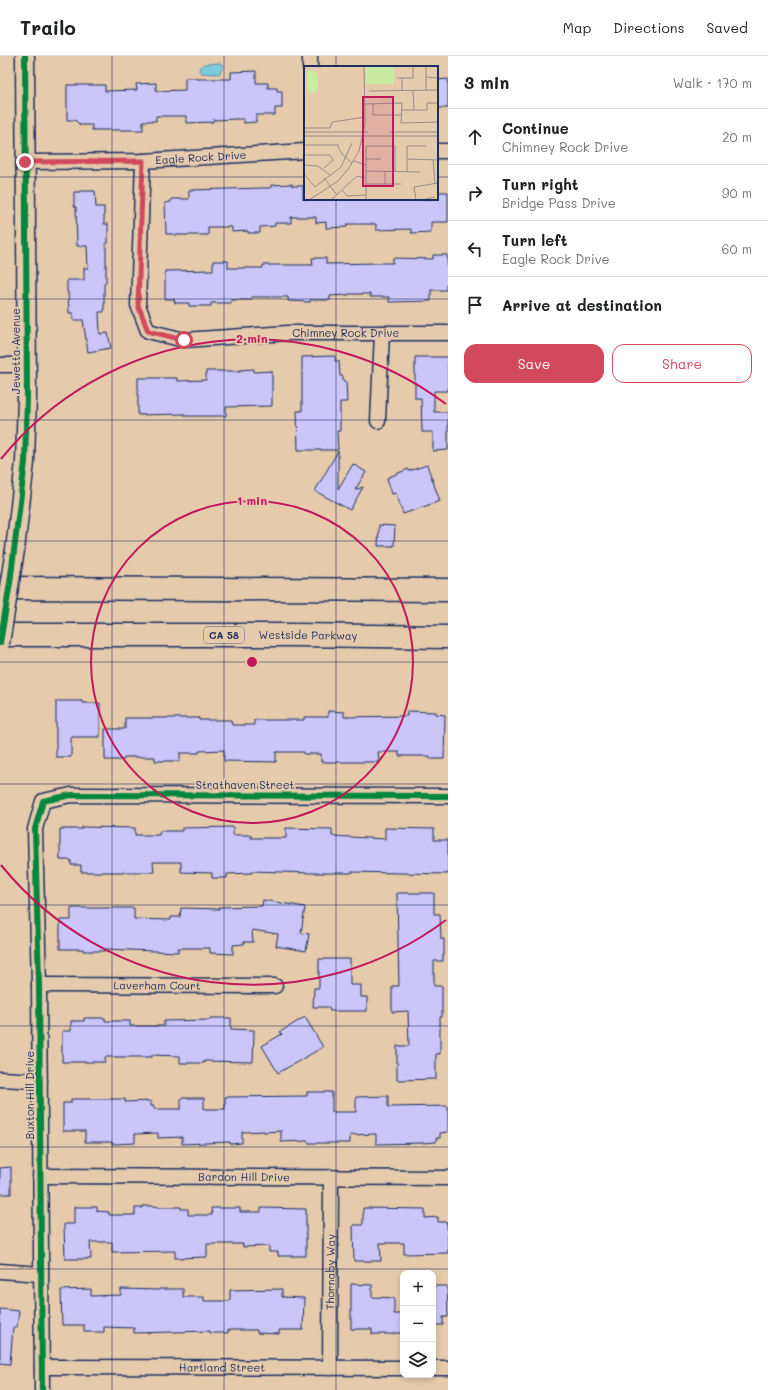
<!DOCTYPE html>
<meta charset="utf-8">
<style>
:root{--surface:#fff;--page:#f6f6f6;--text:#202124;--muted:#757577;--line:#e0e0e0;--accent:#d1495b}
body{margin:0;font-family:Mali,sans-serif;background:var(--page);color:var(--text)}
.controls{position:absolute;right:12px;bottom:12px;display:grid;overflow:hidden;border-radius:8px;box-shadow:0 2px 6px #0003}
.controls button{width:36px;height:36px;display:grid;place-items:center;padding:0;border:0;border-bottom:1px solid var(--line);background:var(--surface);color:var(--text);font:20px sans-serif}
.stop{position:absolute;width:12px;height:12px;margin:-9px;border:3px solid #d1495b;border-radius:50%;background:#fff}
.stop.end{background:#d1495b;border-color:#fff;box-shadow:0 1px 4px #0008}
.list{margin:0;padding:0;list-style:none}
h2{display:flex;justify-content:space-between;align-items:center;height:52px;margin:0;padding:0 16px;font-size:17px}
h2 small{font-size:13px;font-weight:400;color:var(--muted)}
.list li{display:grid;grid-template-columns:26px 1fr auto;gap:12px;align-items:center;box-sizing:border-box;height:56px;padding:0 16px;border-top:1px solid var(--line)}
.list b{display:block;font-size:15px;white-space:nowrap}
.list p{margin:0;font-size:13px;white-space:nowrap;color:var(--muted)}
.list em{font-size:13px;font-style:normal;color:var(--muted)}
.actions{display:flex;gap:8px;padding:12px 16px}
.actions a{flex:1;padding:9px 0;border:1px solid var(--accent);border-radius:12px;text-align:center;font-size:14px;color:var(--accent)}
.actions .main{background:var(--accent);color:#fff}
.icon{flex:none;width:22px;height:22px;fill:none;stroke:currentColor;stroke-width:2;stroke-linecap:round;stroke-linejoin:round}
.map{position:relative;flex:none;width:448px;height:1334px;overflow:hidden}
header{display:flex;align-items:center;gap:24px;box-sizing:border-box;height:56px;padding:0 20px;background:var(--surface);border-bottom:1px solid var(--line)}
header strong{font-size:19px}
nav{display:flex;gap:22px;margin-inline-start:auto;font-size:14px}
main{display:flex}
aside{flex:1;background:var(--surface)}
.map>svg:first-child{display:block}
.water{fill:#7dcadc;stroke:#568caa}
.building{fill:#ccc5f8;stroke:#1b2f5e}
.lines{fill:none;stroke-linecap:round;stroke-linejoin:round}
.minor-casing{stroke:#1b2f5e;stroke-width:17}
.tertiary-casing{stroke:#1b2f5e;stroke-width:21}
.motorway-casing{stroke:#1b2f5e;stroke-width:25}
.minor{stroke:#e5caac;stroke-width:14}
.tertiary{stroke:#e5caac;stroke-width:18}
.motorway{stroke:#e5caac;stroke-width:22}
.tertiary-bridge-casing{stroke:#1b2f5e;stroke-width:21;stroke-linecap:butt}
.tertiary-bridge{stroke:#e5caac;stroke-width:18}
.cycleway-casing{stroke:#e5caac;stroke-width:8}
.cycleway{stroke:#00873e;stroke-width:6}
.route{stroke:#d1495b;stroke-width:5}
.grid{fill:none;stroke:#1b2f5e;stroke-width:1;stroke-opacity:0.55}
.ring{fill:none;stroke:#c2185b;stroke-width:2}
.labels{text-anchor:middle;stroke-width:4;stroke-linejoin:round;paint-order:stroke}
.shield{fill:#e5caac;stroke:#585e75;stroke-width:1}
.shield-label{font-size:10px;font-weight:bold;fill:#1b2f5e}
.street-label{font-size:11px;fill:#1b2f5e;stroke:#e5caac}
.inset-road{fill:none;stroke:#948c8d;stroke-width:1}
.view{fill:#c2185b;fill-opacity:0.15;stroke:#c2185b;stroke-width:2}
.inset-edge{fill:none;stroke:#1b2f5e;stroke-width:2}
.centre{fill:#c2185b;stroke:#e5caac;stroke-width:2}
.ring-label{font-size:12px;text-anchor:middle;font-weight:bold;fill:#c2185b;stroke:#e5caac;stroke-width:4;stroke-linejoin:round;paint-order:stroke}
</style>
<header>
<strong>Trailo</strong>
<nav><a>Map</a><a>Directions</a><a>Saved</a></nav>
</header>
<main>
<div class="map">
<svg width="448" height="1334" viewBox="0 0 448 1334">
<rect width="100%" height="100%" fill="#e5caac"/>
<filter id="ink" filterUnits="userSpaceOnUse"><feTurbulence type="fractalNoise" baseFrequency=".025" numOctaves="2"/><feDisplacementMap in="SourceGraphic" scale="8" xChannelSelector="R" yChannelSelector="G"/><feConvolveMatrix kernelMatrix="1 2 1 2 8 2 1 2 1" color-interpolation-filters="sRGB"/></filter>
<g filter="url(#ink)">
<polygon class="water" points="220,7 224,10 219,18 201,17 199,14 200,11 204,8"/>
<g class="building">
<polygon points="256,15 256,27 268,27 268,32 277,32 277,35 282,35 282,52 275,52 275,59 256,59 256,66 244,67 244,63 237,63 213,64 213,66 186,67 186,60 156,60 156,65 143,65 143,74 92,74 92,69 80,69 75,64 67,64 67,29 105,29 105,35 137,34 136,28 156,27 156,35 185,34 185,22 196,22 196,23 231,23 231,16"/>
<polygon points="448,23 448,52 438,52 437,24"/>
<polygon points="292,128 292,130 303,130 303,143 437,143 437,136 448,136 448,166 431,166 431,176 411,177 411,173 376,174 376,168 347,168 347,171 326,172 326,166 316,167 316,161 291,161 291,167 275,167 275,170 260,171 260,177 248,177 248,175 232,176 232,171 208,171 208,179 175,179 174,178 166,178 165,147 171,146 171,143 189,143 189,134 264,132 271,132 271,129"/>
<polygon points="80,135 95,135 96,151 104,151 104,168 108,168 108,187 106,187 106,226 104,227 104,256 99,256 100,278 108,277 111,292 88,296 83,264 73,264 73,257 69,257 68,236 67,236 67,224 84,224 84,212 88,212 87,190 77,190 76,151 74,151 74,136 80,136"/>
<polygon points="433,199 447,199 448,229 446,229 446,234 431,234 431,245 389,246 389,241 370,241 370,238 348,238 348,239 330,240 330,244 310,244 310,246 288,245 288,241 251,241 251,244 231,244 231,247 211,247 211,250 189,250 189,247 175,247 174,243 165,243 165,215 213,214 213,205 228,205 228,212 263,212 263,209 313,209 312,202 326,202 326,208 378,207 393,207 393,202 433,203"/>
<polygon points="335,300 335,305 339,305 340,320 343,320 343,325 346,325 347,346 340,346 340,375 337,375 338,394 298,394 297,355 302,355 302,301"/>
<polygon points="415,301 448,301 448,335 434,335 434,356 448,356 448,394 433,395 433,376 422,376 421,342 415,342"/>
<polygon points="254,313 254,316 272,315 272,350 226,351 226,360 185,360 185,358 138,359 138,322 177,322 177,325 206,324 206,315 240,315 240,314"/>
<polygon points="338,395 338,433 353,408 366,416 355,434 363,431 350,454 315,435"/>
<polygon points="427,409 440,445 403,458 396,437 392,438 387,422 408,413 409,415"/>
<polygon points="379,469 395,470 394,490 378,490"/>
<polygon points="56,645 82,645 82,647 100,647 100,681 71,681 71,701 56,701"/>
<polygon points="328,655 344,656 344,661 407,660 407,655 436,656 436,658 445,659 444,703 430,703 430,700 399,700 399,696 378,696 379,706 321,706 321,698 304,698 304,696 276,696 276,706 224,705 224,694 199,695 199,697 180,697 180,705 155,705 155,701 124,701 124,704 105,704 105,673 125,673 125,662 199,662 199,664 231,664 232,669 254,669 254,664 304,664 304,661 328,661"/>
<polygon points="82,771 135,772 135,779 159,779 160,775 182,775 182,772 233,771 233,779 251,779 251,782 286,782 286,772 332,773 332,780 385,783 385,772 434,773 434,784 448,784 448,818 351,816 351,817 310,817 252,815 252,817 227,818 227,822 212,822 212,817 181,816 181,806 153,806 154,816 81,816 81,809 71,809 71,804 60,804 60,773 82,773"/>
<polygon points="397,837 434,837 434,858 440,858 441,883 444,883 444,899 443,899 443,905 434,905 434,930 442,930 442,961 440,961 440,998 436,998 436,1023 397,1024 397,990 409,990 408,955 392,956 392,930 399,930"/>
<polygon points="263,844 305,851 301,877 309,878 306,895 276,890 278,878 252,874 253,886 244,886 244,888 233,889 233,898 210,897 210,892 178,892 178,896 105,893 105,895 83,895 83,893 60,893 60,864 71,864 71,852 134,852 134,863 171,864 171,861 180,861 181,852 219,853 219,851 262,850"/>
<polygon points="319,903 350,903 350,929 361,929 361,941 367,941 367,955 330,955 329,951 313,951 314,932 319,932"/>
<polygon points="305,961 323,991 278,1017 262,990 282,978 280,976"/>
<polygon points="84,962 105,962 105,965 130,965 130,970 164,970 164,965 210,964 210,962 231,962 231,973 254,974 253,1006 204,1005 204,1007 180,1007 180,1000 152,999 152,1001 105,1001 105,1006 62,1006 62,976 63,975 71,975 71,965 84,965"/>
<polygon points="307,1036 332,1036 332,1056 356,1056 356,1041 388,1040 388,1051 448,1050 448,1076 440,1077 440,1082 436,1082 436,1086 422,1087 376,1088 376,1078 350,1079 350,1087 308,1087 308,1085 281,1086 281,1075 264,1076 264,1075 242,1076 242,1087 230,1088 230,1086 182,1088 182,1081 158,1082 158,1077 135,1078 135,1087 116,1088 112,1088 112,1086 85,1086 85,1075 63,1075 63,1047 71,1047 71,1043 125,1043 125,1046 151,1045 151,1050 154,1050 154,1053 181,1053 181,1042 204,1042 204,1053 225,1053 225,1041 307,1040"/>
<polygon points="11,1111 11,1138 0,1138 0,1112"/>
<polygon points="143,1150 155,1150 158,1151 181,1151 181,1153 188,1153 188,1159 212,1159 211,1152 240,1152 240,1156 261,1156 261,1152 306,1153 306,1200 278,1200 278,1196 269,1196 269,1190 243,1191 243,1188 207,1188 207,1201 175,1202 175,1195 112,1196 112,1186 90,1186 91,1203 65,1203 64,1168 74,1168 74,1151 97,1151 97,1155 109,1156 109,1159 135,1159 135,1152 143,1152"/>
<polygon points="363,1152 425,1153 425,1162 438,1161 438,1166 446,1166 446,1167 447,1167 448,1197 404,1198 404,1187 380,1187 381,1205 354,1205 353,1169 362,1169 363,1167"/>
<polygon points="351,1228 372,1229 372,1241 394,1242 394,1258 403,1258 403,1277 394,1277 394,1278 372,1278 372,1273 351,1273"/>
<polygon points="433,1230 447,1230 448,1261 443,1261 443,1269 433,1269"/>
<polygon points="91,1233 91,1240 121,1239 121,1233 159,1234 159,1233 183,1233 183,1241 204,1241 204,1245 230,1245 230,1234 282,1233 282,1241 304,1242 303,1274 279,1274 279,1278 257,1277 257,1274 228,1274 228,1277 210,1277 210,1275 134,1277 134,1272 104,1271 104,1276 84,1276 84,1269 62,1269 61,1234"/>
<polygon points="0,1253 19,1255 17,1271 13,1271 10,1308 0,1307"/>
</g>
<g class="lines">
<defs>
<g id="minor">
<polyline points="310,11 310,0"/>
<polyline points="437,95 448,95"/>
<path id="s1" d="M143 105 138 249 148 275 184 284 288 277H448"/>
<path id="s2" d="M25 106 143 105 305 95"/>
<polyline points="0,309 26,309"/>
<polyline points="378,365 382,277"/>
<path id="s3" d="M39 929 275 930"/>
<polyline points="0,1023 40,1025"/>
<path id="s4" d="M40 1120 448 1122"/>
<polyline points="0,1215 41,1218"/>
<path id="s5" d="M42 1311 403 1312"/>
<path id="s6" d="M330 1312 331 1121"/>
<polyline points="433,1312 448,1312"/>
<polyline points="42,1334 39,929 35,773 43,745 71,739 448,740"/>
</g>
<polyline id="tertiary" points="15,494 25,406 27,341 25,0"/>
<g id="motorway">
<polyline points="0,532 448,534"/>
<path id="s7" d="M0 579H295L448 581"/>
</g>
</defs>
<use href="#minor" class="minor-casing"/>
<use href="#tertiary" class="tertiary-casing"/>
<use href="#motorway" class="motorway-casing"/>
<use href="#minor" class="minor"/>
<use href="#tertiary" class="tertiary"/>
<use href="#motorway" class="motorway"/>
<defs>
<polyline id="tertiary-bridge" points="0,587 15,494"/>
</defs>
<use href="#tertiary-bridge" class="tertiary-bridge-casing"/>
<use href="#tertiary-bridge" class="tertiary-bridge"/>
<defs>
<g id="cycleway">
<polyline points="0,587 10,527 25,406 27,341 25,0"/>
<polyline points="42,1334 39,929 35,773 43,745 71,739 448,740"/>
</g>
</defs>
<use href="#cycleway" class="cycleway-casing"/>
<use href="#cycleway" class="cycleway"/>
</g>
</g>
<g class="lines" filter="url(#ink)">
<polyline class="route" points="25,106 143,105 138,249 148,275 184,284"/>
</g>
<path class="grid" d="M112 0V1334M224 0V1334M336 0V11M0 121H305M437 121H448M336 143V1334M0 243H448M0 364H448M0 485H448M0 606H448M0 728H448M0 849H448M0 970H448M0 1091H448M0 1213H448"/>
<g class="ring">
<circle cx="252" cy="606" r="161"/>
<path d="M446 864A323 323 0 0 1 1 809M1 403A323 323 0 0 1 446 348"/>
</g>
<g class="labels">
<rect class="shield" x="204" y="571" width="40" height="16" rx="3"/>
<g class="shield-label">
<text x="224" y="583">CA 58</text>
</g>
<g class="street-label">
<text dy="4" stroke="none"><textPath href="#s2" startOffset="176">Eagle Rock Drive</textPath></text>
<text dy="4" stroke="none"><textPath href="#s1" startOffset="371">Chimney Rock Drive</textPath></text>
<text transform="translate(16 295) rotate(-90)" y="4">Jewetta Avenue</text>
<text dy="4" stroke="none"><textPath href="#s7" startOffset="308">Westside Parkway</textPath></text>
<text x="245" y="733">Strathaven Street</text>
<text dy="4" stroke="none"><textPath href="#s3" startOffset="118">Laverham Court</textPath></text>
<text transform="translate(30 1039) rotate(-90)" y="4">Buxton Hill Drive</text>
<text dy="4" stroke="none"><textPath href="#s4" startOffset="204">Bardon Hill Drive</textPath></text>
<text dy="4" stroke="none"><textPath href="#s6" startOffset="96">Thornaby Way</textPath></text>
<text dy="4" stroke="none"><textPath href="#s5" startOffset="180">Hartland Street</textPath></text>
</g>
</g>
<g transform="translate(304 10)">
<rect width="134" height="134" fill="#e5caac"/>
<path d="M62 0H90V18H62ZM10 4 14 9V22L13 26 8 28 3 23V5Z" fill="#cae9a1"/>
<path class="inset-road" d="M122 11 134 12M93 12H109V0M122 24V0M65 25 134 24M98 25V12M109 25 110 44M61 38 98 37 97 57 134 56M69 38V49H97M97 44H123V37H134M0 62H26L28 56 61 51M0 66H64M86 66H134M0 70H134M0 79H35M33 79 38 88 48 97M0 89H26L29 94 20 102M62 93H77M103 93 134 94M129 94 131 117M50 95 62 99M0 99 14 100 26 109M62 105 116 106M103 106V80H122M0 108 11 121 37 101 48 77M20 112 33 129M62 118H97M81 118V105M39 125 43 130 62 129M5 134 34 115 45 102 55 85 61 58 60 0M27 134 53 110 62 112M62 134V80H91V105M112 134 110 121 134 117M117 134 131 131"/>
<path class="view" d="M59 31H89V120H59Z"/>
<rect width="134" height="134" class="inset-edge"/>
</g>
<circle cx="252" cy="606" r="6" class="centre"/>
<g class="ring-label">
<text x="252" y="287">2 min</text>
<text x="252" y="449">1 min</text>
</g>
</svg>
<div class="controls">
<button>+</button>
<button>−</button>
<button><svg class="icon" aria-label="layers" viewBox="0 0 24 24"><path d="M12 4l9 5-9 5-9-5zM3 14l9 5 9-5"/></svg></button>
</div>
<div class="stop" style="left:184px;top:284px"></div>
<div class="stop end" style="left:25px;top:106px"></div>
</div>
<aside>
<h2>3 min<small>Walk · 170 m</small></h2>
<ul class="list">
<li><svg class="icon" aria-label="ahead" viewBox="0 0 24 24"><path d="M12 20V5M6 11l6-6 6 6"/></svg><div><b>Continue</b><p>Chimney Rock Drive</p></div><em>20 m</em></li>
<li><svg class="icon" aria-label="right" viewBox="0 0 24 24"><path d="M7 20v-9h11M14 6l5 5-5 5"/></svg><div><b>Turn right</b><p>Bridge Pass Drive</p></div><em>90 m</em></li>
<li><svg class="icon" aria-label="left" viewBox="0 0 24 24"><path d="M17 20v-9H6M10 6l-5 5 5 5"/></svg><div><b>Turn left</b><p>Eagle Rock Drive</p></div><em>60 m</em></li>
<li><svg class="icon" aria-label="arrive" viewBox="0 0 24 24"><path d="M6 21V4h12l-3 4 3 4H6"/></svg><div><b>Arrive at destination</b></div></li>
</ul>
<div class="actions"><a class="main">Save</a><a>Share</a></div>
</aside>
</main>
